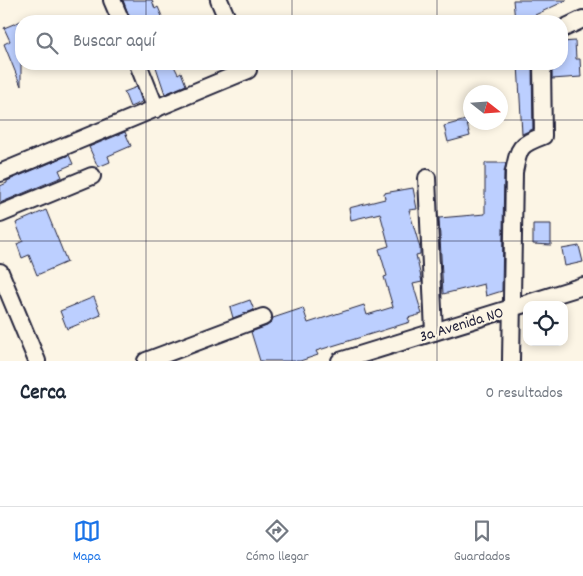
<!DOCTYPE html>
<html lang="es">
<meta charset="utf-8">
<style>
:root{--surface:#fff;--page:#f6f6f7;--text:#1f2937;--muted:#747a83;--line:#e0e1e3;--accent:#1a73e8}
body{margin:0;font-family:Dekko,sans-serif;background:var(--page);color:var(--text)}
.controls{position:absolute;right:15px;bottom:15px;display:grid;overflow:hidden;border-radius:10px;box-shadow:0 2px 8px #0003}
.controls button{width:45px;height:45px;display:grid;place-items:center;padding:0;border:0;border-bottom:1px solid var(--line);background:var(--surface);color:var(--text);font:25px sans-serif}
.compass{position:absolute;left:463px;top:85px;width:45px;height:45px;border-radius:50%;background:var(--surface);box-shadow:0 2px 8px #0003;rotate:107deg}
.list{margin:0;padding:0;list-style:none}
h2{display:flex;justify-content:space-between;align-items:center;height:65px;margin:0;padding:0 20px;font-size:21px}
h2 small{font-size:16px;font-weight:400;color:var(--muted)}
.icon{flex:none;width:28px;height:28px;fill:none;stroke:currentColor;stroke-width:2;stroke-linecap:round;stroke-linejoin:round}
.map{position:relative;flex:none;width:583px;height:361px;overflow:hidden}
.search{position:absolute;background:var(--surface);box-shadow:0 2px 8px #0003;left:15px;right:15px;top:15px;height:55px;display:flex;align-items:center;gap:12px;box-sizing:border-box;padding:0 18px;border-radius:20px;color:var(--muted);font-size:19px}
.sheet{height:145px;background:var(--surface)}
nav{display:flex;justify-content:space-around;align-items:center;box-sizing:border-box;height:70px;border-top:1px solid var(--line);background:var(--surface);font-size:14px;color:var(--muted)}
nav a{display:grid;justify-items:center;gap:2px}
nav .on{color:var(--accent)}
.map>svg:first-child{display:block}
.building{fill:#bccfff;stroke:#22223b}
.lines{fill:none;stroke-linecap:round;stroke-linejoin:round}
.minor-casing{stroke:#22223b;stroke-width:20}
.minor{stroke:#fcf5e5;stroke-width:16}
.grid{fill:none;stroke:#22223b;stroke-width:1;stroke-opacity:0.55}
.labels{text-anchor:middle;stroke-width:4;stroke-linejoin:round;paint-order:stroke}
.street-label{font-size:16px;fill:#22223b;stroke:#fcf5e5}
</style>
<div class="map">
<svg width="583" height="361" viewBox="0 0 583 361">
<rect width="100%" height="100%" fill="#fcf5e5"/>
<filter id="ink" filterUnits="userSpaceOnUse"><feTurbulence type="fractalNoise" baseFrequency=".02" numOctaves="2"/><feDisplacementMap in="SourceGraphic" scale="10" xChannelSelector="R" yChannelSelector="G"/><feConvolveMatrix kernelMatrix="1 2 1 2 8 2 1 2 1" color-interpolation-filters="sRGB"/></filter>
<g filter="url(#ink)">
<g class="building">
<polygon points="123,0 152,0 155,9 158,7 164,21 136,21 134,17 130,19"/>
<polygon points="513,0 567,0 535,15 536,21 515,21"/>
<polygon points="21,21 21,86 4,44 10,41 4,28"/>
<polygon points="575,41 576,59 580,59 581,77 552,79 552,64 562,64 562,42"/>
<polygon points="155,64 173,64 178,74 181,72 186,85 165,94"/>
<polygon points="518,64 532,64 533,129 522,134"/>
<polygon points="137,87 142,102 130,107 124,92"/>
<polygon points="466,120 470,136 448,142 444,126"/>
<polygon points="125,132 131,146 108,156 110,162 98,167 89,147"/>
<polygon points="69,155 73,164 59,170 62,177 0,203 0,186 7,183 7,181"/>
<polygon points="485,163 506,163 504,172 502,291 486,296 484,284 443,294 439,218 485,214"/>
<polygon points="413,188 417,209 409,210 420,248 420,254 416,255 422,282 413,284 422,314 408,318 410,322 316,351 318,355 300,361 260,361 251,332 267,326 271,323 273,318 303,308 308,323 364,305 367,315 393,307 384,277 387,276 379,249 389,246 380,213 351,220 349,208 385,199 384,193"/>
<polygon points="46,210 67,262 37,275 29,255 22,258 17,244 23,241 16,223"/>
<polygon points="533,224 551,224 551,245 533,244"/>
<polygon points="579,246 583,262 565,266 562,249"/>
<polygon points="94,297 101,315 67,329 60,311"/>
<polygon points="250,300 254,310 233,318 230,307"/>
</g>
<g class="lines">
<defs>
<g id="minor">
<polyline points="112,0 121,21"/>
<polyline points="219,0 228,21"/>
<polyline points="562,29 583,19"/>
<polyline points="138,64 156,109"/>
<polyline points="0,173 248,70 245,64"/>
<polyline points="427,178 434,332"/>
<polyline points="0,214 92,176"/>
<polyline points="0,272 37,361"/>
<polyline points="146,361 263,317"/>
<polyline points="340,361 583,286"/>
<path d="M511 361 514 172C519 147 519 145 543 136L542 64"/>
</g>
</defs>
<use href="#minor" class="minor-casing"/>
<use href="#minor" class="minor"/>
</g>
</g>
<path class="grid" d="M146 0V21M292 0V21M437 0V21M146 64V361M292 64V361M437 64V361M0 120H470M500 120H583M0 241H583"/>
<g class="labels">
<g class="street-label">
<text transform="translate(461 323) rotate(-17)" y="6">3a Avenida NO</text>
</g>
</g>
</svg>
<div class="controls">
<button><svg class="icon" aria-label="locate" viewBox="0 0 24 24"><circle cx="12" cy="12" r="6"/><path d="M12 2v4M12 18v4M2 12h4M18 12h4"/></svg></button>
</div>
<svg class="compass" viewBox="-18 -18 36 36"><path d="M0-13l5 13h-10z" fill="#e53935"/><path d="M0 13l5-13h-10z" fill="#747a83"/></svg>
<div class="search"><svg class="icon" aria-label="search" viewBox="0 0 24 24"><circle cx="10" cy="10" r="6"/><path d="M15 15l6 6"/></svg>Buscar aquí</div>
</div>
<section class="sheet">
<h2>Cerca<small>0 resultados</small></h2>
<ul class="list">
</ul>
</section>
<nav>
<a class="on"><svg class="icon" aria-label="map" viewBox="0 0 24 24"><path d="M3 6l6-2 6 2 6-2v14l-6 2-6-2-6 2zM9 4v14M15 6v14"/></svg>Mapa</a>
<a><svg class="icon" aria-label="directions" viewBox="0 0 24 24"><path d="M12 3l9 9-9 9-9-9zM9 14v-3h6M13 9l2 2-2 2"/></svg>Cómo llegar</a>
<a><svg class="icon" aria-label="saved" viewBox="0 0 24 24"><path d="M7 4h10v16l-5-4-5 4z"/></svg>Guardados</a>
</nav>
